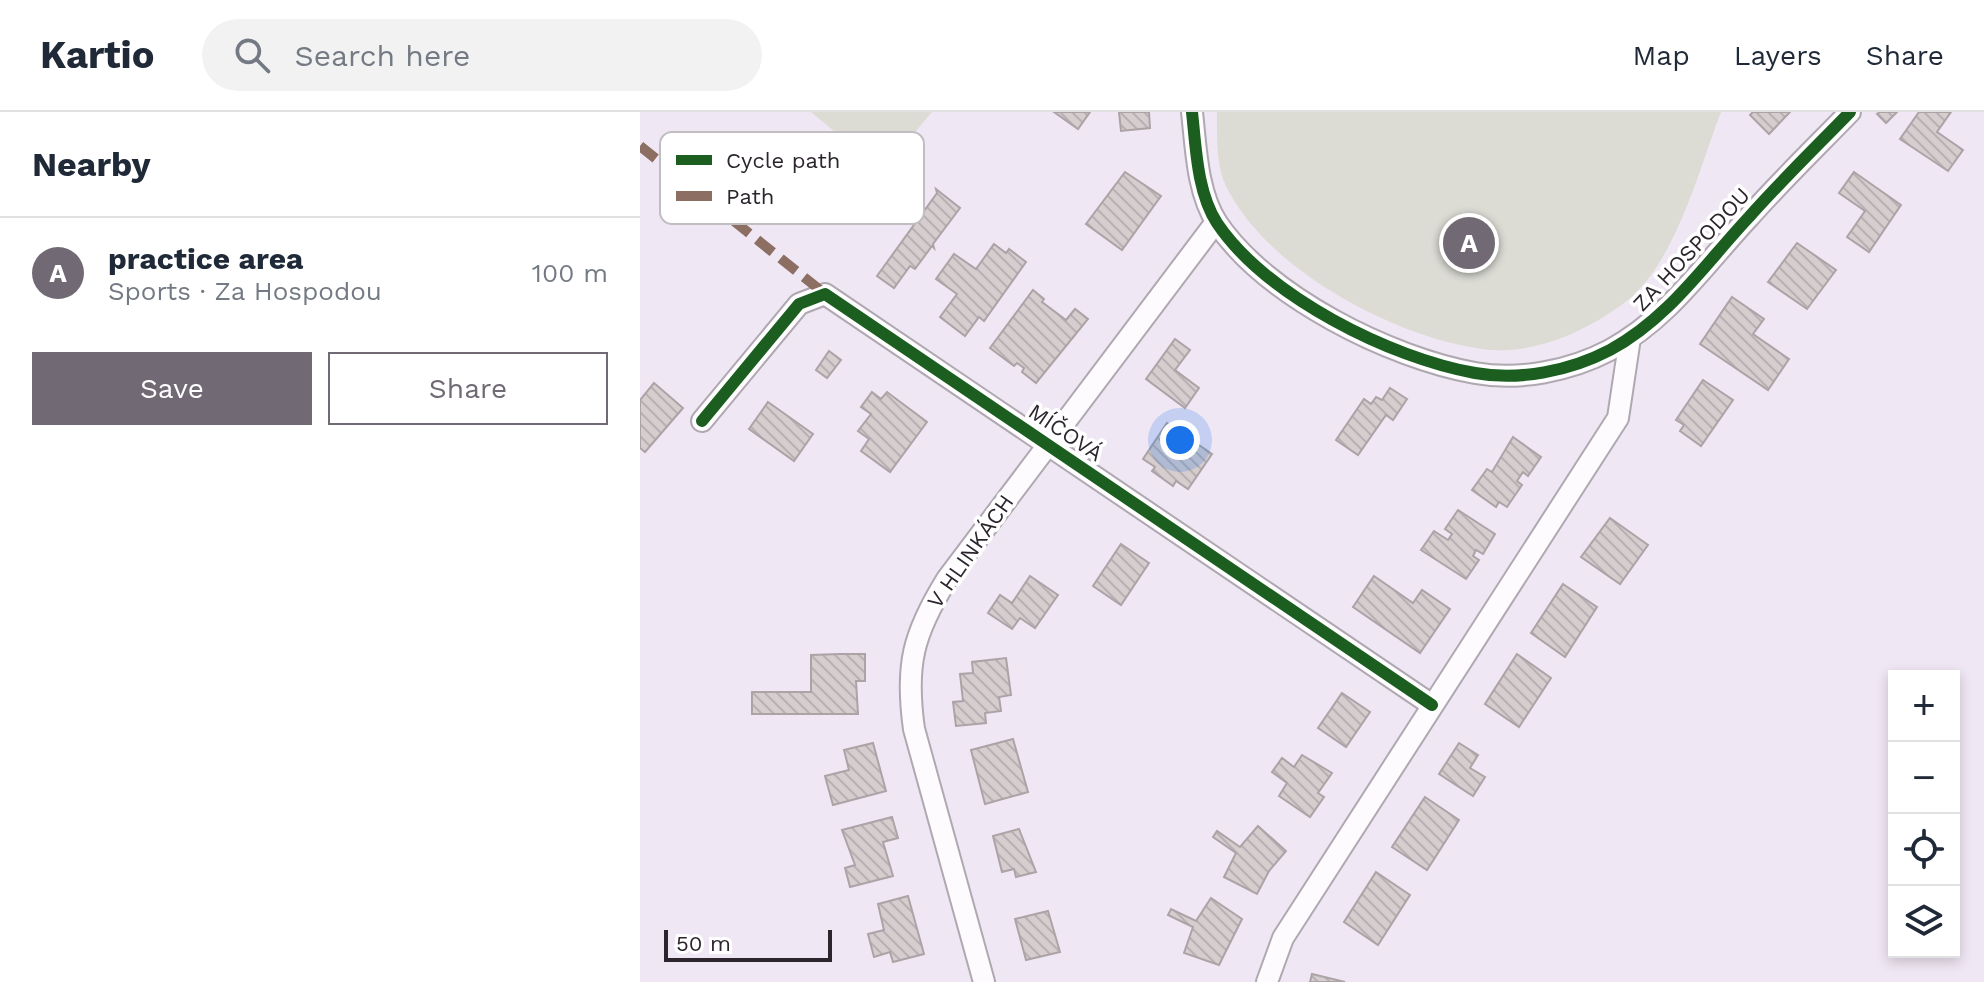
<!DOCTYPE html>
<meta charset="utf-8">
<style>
:root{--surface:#fff;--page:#f2f2f3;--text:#1f2937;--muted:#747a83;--line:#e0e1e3;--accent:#716973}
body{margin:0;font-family:"Work Sans",sans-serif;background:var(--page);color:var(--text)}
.controls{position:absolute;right:24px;bottom:24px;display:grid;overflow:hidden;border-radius:0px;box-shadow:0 4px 12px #0003}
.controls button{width:72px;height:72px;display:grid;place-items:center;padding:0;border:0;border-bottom:2px solid var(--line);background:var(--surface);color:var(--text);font:40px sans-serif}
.scale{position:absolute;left:24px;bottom:20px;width:168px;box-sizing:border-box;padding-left:8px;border:4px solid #2c252e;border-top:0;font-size:22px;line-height:28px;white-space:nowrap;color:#2c252e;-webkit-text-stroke:6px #fff;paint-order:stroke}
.you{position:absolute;left:540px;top:328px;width:28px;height:28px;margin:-20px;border:6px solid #fff;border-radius:50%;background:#1a73e8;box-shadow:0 0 0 12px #1a73e833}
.badge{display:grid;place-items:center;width:52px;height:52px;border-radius:50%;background:var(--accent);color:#fff;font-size:26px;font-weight:700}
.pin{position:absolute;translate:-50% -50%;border:4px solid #fff;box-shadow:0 2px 8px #0006}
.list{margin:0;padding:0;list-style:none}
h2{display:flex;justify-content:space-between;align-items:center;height:104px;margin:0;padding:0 32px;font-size:34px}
h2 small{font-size:26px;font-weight:400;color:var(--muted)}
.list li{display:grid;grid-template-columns:52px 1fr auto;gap:24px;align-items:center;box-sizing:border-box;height:112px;padding:0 32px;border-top:2px solid var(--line)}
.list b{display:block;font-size:30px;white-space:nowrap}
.list p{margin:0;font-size:26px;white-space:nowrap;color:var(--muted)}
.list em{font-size:26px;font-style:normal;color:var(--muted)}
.actions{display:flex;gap:16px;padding:24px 32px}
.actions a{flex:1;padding:18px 0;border:2px solid var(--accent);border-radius:0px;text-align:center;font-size:28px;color:var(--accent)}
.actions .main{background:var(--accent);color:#fff}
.icon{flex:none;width:44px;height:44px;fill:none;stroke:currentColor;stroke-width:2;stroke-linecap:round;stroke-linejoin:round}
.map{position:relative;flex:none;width:1344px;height:870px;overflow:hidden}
header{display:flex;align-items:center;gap:48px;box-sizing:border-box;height:112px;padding:0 40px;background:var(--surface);border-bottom:2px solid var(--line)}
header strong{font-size:38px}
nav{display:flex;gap:44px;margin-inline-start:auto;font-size:28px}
.search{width:560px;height:72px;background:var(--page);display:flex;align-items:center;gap:20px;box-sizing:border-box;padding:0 28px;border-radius:44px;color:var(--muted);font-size:30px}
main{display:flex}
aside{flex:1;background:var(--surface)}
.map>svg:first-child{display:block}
.garden{fill:#dcdcd5}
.building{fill:url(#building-back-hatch);stroke:#aba3a6;stroke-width:2}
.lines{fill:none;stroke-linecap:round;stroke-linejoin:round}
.minor-casing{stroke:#afa8b1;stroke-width:24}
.minor{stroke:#fdfbfd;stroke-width:20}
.quiet{stroke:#8d6e63;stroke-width:10;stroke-dasharray:20 10;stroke-linecap:butt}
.cycleway-casing{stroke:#fff;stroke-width:17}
.cycleway{stroke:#1b5e20;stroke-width:12}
.labels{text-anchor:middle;stroke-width:7;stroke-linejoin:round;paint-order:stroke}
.street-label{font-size:22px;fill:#2c252e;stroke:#fff}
.key{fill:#fff;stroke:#c0bec0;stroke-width:2}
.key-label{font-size:22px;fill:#2c252e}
</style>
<header>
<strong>Kartio</strong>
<div class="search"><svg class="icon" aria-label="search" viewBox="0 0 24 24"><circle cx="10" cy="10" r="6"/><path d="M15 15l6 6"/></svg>Search here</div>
<nav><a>Map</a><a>Layers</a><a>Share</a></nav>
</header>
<main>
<aside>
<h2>Nearby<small></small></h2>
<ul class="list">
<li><span class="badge">A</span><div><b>practice area</b><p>Sports · Za Hospodou</p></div><em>100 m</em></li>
</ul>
<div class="actions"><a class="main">Save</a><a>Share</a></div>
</aside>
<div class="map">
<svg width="1344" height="870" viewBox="0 0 1344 870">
<defs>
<pattern id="building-back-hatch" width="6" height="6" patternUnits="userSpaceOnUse" patternTransform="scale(2)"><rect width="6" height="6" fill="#d6cdcf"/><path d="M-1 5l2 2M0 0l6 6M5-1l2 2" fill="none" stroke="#b8b0b2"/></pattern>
</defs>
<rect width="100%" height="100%" fill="#f0e7f4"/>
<g class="garden">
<polygon points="171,0 292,0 242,59"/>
<path d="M577 0H1081C1059 57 1036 149 988 188 948 219 894 244 842 237 753 225 624 156 585 72 576 52 577 22 577 0Z"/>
</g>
<g class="building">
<polygon points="414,0 450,0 438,17"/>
<polygon points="479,0 509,0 510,16 481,19"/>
<polygon points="1113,0 1150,0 1129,22 1110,3"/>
<polygon points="1240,0 1257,0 1246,11 1237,2"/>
<polygon points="1279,0 1311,0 1297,20 1323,38 1308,59 1260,27"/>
<polygon points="485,60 521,84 482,138 446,112"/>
<polygon points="1214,60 1261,93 1229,140 1207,125 1225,99 1199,81"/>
<polygon points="296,77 320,96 293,132 294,136 292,134 275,157 270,154 254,176 237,164 297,81"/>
<polygon points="1157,131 1196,158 1167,197 1128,170"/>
<polygon points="354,132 366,141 369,137 386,150 344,209 339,205 325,224 300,205 317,182 296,167 314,142 336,157"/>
<polygon points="393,178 404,187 402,190 426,208 435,197 448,207 396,271 382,260 384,256 377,251 374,254 350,236"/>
<polygon points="1092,185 1124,207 1113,222 1149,247 1128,278 1060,232"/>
<polygon points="535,227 550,238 535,258 559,276 545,296 506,267"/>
<polygon points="189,239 201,248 187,266 176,258"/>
<polygon points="1063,268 1093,288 1061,334 1040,319 1044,313 1036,308"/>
<polygon points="14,271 43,296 5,340 0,336 0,288"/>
<polygon points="750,276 767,287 753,308 746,303 718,343 696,328 724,287 731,292 736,285 742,288"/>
<polygon points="232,280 241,287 247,280 287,310 250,360 221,339 229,327 218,319 231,302 221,295"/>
<polygon points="128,290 173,322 154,349 109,317"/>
<polygon points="527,311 572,342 548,377 536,369 533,374 512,359 515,355 503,347"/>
<polygon points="873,325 901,345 888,364 883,360 877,369 882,373 867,395 859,390 856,395 832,378 847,357 852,360"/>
<polygon points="818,398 855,422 843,442 836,438 833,444 839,448 826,467 781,438 794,419 808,428 812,422 805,417"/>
<polygon points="970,406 1008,433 980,472 941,445"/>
<polygon points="481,432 509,451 481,493 453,474"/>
<polygon points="390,464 418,483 395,516 380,506 372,517 348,501 360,483 372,491"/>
<polygon points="734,464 773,491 782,478 810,497 780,541 713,495"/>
<polygon points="923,472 957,495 925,545 891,521"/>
<polygon points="200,542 225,542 225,569 216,569 218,602 112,602 112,580 171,580 171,543"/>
<polygon points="877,542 911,566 879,615 845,592"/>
<polygon points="366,546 371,583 359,585 361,599 345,601 346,611 316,614 313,590 323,589 320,562 333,561 332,550"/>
<polygon points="702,581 730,600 706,635 678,616"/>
<polygon points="373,627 388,680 345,692 331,638"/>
<polygon points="233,631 246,679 193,693 185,664 209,658 204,638"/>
<polygon points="819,631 838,643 830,656 845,665 833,684 799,662"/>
<polygon points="662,643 692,661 678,681 684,685 670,705 639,684 647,671 632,660 642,646 654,655"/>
<polygon points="785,685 819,708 787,758 752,735"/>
<polygon points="252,705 258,726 243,730 253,764 210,775 205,756 215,753 202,718"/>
<polygon points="618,714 646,739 629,759 617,782 584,765 596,741 573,725 577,719 600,735"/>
<polygon points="379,717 396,760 376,765 374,757 362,760 353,724"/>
<polygon points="736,760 770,783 738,833 704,810"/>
<polygon points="268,784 284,842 253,850 250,840 234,845 228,822 244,818 238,792"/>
<polygon points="571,786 602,807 579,853 544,841 553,815 528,803 531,797 556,809"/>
<polygon points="408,799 420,840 386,848 375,807"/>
<polygon points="672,862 705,870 670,870"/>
</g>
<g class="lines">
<defs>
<g id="minor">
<path d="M552 0C556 36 557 80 577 111 626 184 750 246 835 261 879 269 930 259 970 238 1028 207 1065 152 1109 105 1141 69 1176 35 1210 0"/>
<polyline points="62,309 159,192 185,182 792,593"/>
<path d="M344 870 274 617C265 553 273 522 307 467L576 110"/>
<polyline points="627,870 643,826 978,306 990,226"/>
</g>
</defs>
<use href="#minor" class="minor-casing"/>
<use href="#minor" class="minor"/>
<polyline class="quiet" points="0,34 185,182"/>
<defs>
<g id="cycleway">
<path d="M552 0C556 36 557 80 577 111 626 184 750 246 835 261 879 269 930 259 970 238 1028 207 1065 152 1109 105 1141 69 1176 35 1210 0"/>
<polyline points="62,309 159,192 185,182 792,593"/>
</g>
</defs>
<use href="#cycleway" class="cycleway-casing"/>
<use href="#cycleway" class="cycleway"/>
</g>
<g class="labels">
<g class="street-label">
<text transform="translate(1051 137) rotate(-47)" y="8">ZA HOSPODOU</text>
<text transform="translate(426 320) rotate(34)" y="8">MÍČOVÁ</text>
<text transform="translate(330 439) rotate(-55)" y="8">V HLINKÁCH</text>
</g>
</g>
<rect x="20" y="20" width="264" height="92" rx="12" class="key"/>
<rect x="36" y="43" width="36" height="10" fill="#1b5e20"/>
<rect x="36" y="79" width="36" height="10" fill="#8d6e63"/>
<g class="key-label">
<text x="86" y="56">Cycle path</text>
<text x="86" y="92">Path</text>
</g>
</svg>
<div class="controls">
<button>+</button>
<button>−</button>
<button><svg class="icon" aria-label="locate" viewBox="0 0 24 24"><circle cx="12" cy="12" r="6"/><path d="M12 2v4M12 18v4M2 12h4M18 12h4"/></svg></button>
<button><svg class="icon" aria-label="layers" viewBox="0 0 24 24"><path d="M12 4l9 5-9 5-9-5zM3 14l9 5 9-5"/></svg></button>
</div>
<div class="scale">50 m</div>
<div class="you"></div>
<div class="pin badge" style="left:829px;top:131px">A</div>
</div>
</main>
